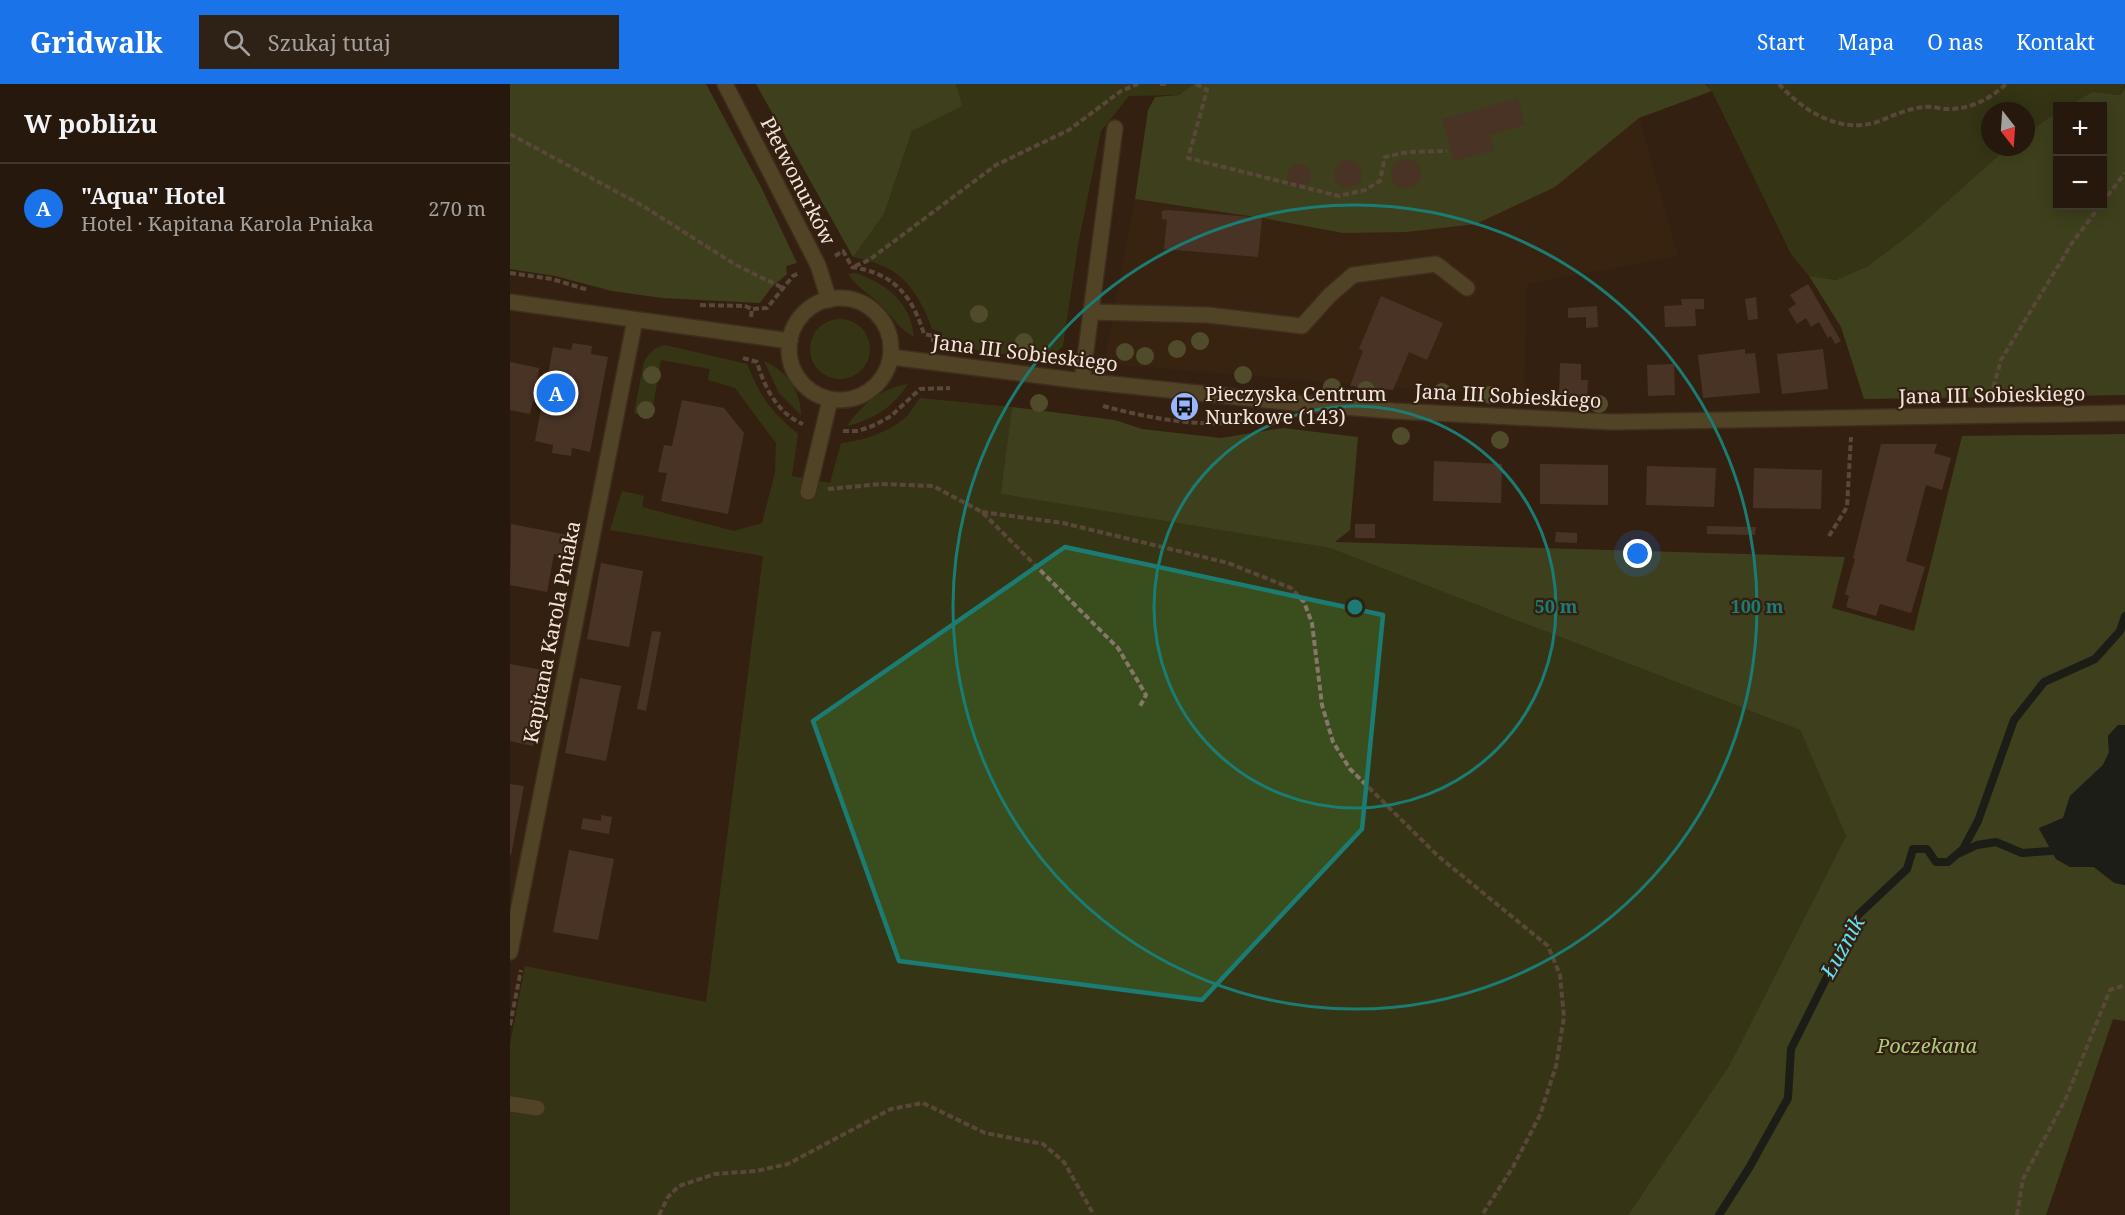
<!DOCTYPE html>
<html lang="pl">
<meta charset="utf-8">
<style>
:root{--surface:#26180d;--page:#2e2116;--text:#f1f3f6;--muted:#a4a09d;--line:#42372e;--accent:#1a73e8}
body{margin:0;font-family:"Noto Serif",serif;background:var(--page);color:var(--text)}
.controls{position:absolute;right:18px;top:18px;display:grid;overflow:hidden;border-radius:0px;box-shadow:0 3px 15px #0003}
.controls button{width:54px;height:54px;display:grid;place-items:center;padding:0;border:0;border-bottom:2px solid var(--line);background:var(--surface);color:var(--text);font:30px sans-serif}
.compass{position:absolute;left:1471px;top:18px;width:54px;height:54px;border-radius:50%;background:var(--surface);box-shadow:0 3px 15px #0003;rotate:163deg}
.you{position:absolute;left:1128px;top:470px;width:21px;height:21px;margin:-15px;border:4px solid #fff;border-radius:50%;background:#1a73e8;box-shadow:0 0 0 9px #1a73e833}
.badge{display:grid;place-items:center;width:39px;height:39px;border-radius:50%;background:var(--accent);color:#fff;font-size:20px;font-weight:700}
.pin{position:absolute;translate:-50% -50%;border:3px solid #fff;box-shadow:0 2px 6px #0006}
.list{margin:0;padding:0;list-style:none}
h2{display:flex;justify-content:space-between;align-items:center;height:78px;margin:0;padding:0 24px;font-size:26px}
h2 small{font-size:20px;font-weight:400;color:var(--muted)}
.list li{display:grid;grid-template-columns:39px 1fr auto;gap:18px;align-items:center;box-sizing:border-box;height:90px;padding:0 24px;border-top:2px solid var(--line)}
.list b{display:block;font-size:22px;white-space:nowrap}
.list p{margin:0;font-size:20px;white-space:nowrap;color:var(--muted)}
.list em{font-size:20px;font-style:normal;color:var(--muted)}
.icon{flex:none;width:33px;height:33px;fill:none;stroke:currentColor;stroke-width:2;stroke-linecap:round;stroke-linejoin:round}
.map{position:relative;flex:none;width:1615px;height:1131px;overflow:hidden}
header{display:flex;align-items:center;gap:36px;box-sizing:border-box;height:84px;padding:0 30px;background:var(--accent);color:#fff}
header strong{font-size:28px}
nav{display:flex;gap:33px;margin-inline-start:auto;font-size:21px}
.search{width:420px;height:54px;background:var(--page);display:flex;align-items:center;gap:15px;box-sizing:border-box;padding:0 21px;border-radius:0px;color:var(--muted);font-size:22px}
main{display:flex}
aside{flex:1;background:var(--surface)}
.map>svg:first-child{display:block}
.built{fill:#3f2613}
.green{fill:#394e1c}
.forest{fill:#4c642d}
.water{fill:#00191d}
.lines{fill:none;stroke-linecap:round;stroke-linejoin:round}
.stream{stroke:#00191d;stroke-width:8}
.building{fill:#634b3e}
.minor-casing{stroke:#4e3c2d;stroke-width:18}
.path{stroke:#87766a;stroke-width:4;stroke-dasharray:6 3;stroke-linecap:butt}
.minor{stroke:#766d3f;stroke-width:15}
.tree{fill:#747f4c}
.marked{fill:none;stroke:#1a7c73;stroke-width:4.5;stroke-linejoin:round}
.ring{fill:none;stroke:#1a7c73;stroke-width:3}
.labels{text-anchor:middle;stroke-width:4.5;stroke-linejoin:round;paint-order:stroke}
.street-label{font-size:20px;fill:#f2e5db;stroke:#332011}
.poi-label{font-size:20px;fill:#f2e5db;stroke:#332011;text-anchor:start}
.park-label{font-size:20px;font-style:italic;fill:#a9cd7c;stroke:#332011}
.water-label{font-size:21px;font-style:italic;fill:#63e1f6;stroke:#332011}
.centre{fill:#1a7c73;stroke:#332011;stroke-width:3}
.ring-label{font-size:18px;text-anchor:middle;font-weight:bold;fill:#1a7c73;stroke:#332011;stroke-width:4.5;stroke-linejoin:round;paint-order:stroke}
</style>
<header>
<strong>Gridwalk</strong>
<div class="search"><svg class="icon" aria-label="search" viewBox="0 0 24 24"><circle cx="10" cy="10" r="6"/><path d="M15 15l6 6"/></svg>Szukaj tutaj</div>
<nav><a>Start</a><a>Mapa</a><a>O nas</a><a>Kontakt</a></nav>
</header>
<main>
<aside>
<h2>W pobliżu<small></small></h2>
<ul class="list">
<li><span class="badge">A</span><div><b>&quot;Aqua&quot; Hotel</b><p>Hotel · Kapitana Karola Pniaka</p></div><em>270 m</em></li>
</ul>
</aside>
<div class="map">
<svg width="1615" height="1131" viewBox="0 0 1615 1131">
<rect width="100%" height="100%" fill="#332011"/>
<polygon class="built" points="1129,33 1168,172 1017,200 1014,314 594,280 625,115 752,134 833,149 1097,59"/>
<g class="green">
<path d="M446 0H684L669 11 619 12 591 47 568 161 553 262 539 275 475 268 430 256 433 249 422 245C414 220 397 190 370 181 362 177 352 175 343 173L374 130 402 47 451 22Z"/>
<polygon points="1196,0 1615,0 1610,11 1582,8 1558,22 1548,22 1547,28 1516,50 1516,27 1480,27 1480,63 1498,63 1403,148 1358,182 1326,196 1299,192 1281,170 1202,7"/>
<path d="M346 189C376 200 401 218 404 253 389 245 384 234 373 223 362 211 348 205 338 190Z"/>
<circle cx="330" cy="265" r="30"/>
<path d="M155 261 237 280C251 314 260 326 288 350L282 392 320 399 331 359C353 357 379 348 395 334 401 328 405 320 410 314L502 323 492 410 820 464 1290 646 1336 752 1219 982 1118 1131H0V961L15 882 196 918 253 472 100 446 112 407 134 412 132 423 224 447 252 439 265 389 266 359 225 304 198 296 200 285 151 276 141 333 124 329 134 278C139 268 144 264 155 261Z"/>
<path d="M254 277C277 287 290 306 291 331L269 309Z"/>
<path d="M398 300C382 324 364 335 337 342 351 321 372 304 398 300Z"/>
</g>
<g class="forest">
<polygon points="0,0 196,0 251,103 287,179 276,182 277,190 261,204 250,219 152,214 102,207 45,192 0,185"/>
<polygon points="246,0 446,0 452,22 402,47 374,130 343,173"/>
<polygon points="684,0 1195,0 1202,7 1129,34 1045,103 966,140 896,148 833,149 752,134 625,115 638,26 645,13 669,11"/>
<polygon points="1615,3 1615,311 1354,315 1331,243 1299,192 1326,196 1358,182 1403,148 1498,63 1516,63 1516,50 1547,28 1548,122 1592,122 1592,22 1558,22 1582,8 1610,11"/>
<polygon points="502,323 605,336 632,345 711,354 773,344 848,353 840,446 825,458 1335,473 1322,524 1404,547 1452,352 1615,350 1615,641 1608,641 1598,652 1599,669 1593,681 1560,712 1553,734 1529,745 1546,775 1560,783 1584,783 1604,799 1615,801 1615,937 1603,935 1536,1131 1118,1131 1219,982 1336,752 1290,646 820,464 491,410"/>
</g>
<polygon class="water" points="1608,641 1615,641 1615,801 1605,799 1584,783 1560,783 1546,775 1529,744 1553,734 1560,712 1593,681 1599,668 1598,652"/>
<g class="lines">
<g class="stream">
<polyline points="1450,769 1467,761 1486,758 1512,769 1541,767"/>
<polyline points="1209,1131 1239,1084 1278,1014 1281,965 1348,831 1397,785 1403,765 1417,765 1426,778 1438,778 1453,765 1468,737 1504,636 1534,598 1585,575 1610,547 1615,532"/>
</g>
</g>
<g class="building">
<polygon points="1008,14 1015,41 980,51 984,66 944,77 932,35"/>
<circle cx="896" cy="90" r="15"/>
<circle cx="838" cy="90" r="14"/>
<circle cx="789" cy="92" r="12"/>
<polygon points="658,126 752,134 748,173 654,165 657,136 652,135 652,127"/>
<polygon points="1298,200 1331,257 1325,260 1321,252 1318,254 1309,238 1301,243 1296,234 1287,240 1278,225 1286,220 1280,211"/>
<polygon points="871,212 933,239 917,276 899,268 883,306 840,302 853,267 849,265"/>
<polygon points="1246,213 1248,235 1238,236 1235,215"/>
<polygon points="1171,215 1194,215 1194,225 1185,225 1186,242 1155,243 1154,222 1172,221"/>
<polygon points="1087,222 1088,243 1076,244 1076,233 1058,234 1058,224"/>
<polygon points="63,259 82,262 81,270 98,273 80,368 62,364 61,372 42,369 43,361 25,357 32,319 23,317 20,330 0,326 0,278 29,284 27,299 36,301 43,263 61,266"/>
<polygon points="1235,265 1235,270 1245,269 1250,309 1193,314 1188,271"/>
<polygon points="1313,265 1318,305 1272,310 1267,270"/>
<polygon points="1050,279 1071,280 1071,296 1078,296 1077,314 1049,313"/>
<polygon points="1164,280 1165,311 1138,312 1137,281"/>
<polygon points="172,316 214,324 234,349 218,430 151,417 157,389 148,388 154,361 162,362"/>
<polygon points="1371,360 1427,360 1424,369 1441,374 1432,406 1416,401 1396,477 1415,483 1401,529 1370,520 1366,532 1336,523 1339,512 1335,510 1345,475 1343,474"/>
<polygon points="924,377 992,380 991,419 923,417"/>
<polygon points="1030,380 1098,381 1098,421 1030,420"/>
<polygon points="1137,382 1206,384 1204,423 1136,421"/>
<polygon points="1244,384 1312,386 1311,425 1243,424"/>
<polygon points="1,440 63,452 59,473 44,470 37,508 0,501"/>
<rect x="845" y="440" width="20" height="14"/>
<polygon points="1197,442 1246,443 1245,451 1197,450"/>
<polygon points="1046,448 1067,449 1067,459 1045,458"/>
<polygon points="91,479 133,487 119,563 77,555"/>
<polygon points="142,547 151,548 136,627 127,625"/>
<polygon points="0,580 37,587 23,662 0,657"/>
<polygon points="70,594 111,602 96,677 55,669"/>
<polygon points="0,700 14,702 1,771 0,771"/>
<polygon points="91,731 102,733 99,750 71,745 73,734 91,737"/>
<polygon points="59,766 104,775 88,856 43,848"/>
</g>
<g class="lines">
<defs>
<g id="minor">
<polyline points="215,0 308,181 319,216"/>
<circle cx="330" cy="265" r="51"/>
<polyline points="0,218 280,257"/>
<polyline points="581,228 698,231 792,242 820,211 843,191 926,180 957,204"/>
<polyline points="381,273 572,297 785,319 884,327 1103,338 1615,329"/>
<polyline points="572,297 605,44"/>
<polyline points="298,408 320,316"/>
<polyline points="0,868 125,236"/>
<polyline points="0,1020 27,1024"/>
</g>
</defs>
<use href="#minor" class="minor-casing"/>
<g class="path">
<polyline points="650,0 658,0"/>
<polyline points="686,0 697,6 678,74 829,112 855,106 870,97 875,73 898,68 937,67"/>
<path d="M1269 0C1293 27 1330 50 1367 38 1383 32 1398 24 1415 23 1423 22 1431 25 1438 25 1461 25 1480 15 1496 0"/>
<polyline points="0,50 133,122 226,181 273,204"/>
<polyline points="1592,119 1615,89"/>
<path d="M325 172 333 167 342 183C383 189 402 211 414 250L423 252V258"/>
<polyline points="345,182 359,176 486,81 559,46 611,7 628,0"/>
<polyline points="0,189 42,195 78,206"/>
<polyline points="190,221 235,222 242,225"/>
<polyline points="241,233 242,225 257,224 283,192 289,189"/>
<path d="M233 274 247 278C254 303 268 330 293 340"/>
<polyline points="1481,312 1491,276 1562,159 1590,122"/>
<path d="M593 322C639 334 689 344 736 337"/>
<polyline points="333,347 348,347 365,341 381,332 410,305 440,304"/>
<polyline points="318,405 371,400 423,402 472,428 608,564 636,611 629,624"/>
<polyline points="472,428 553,439 718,479 781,504 794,518 802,539 812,621 823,658 840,685 928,772 1038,862 1050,891 1054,933 1046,982 1030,1031 1003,1083 972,1131"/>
<polyline points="1319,452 1337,423 1341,353"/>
<polyline points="0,941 11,886"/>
<polyline points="149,1131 158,1113 169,1102 205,1090 246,1087 278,1080 381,1025 413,1019 475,1049 533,1060 554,1078 584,1131"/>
<polyline points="1507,1131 1513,1095 1556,1014 1600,906 1615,901"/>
</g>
<use href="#minor" class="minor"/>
</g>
<g class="tree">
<circle cx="469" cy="230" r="9"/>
<circle cx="690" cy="257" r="9"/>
<circle cx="514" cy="258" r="9"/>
<circle cx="667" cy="265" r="9"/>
<circle cx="615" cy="268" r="9"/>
<circle cx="635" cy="272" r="9"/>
<circle cx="142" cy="291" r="9"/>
<circle cx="733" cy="291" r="9"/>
<circle cx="822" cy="303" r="9"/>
<circle cx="856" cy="306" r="9"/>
<circle cx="932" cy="308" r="9"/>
<circle cx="980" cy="311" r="9"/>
<circle cx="529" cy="319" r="9"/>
<circle cx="1089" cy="320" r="9"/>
<circle cx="136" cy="326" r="9"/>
<circle cx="891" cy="352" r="9"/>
<circle cx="990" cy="356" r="9"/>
</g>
<path d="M0 0H1615V1131H0ZM555 463 873 531 852 745 692 916 389 877 303 637Z" fill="#332011" fill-opacity=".55" fill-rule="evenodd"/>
<path class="marked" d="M555 463 873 531 852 745 692 916 389 877 303 637Z"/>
<g class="ring">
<circle cx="845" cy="523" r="201"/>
<circle cx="845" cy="523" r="402"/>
</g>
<defs>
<symbol id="bus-disc" viewBox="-11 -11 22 22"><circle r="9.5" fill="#98b5fd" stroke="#332011"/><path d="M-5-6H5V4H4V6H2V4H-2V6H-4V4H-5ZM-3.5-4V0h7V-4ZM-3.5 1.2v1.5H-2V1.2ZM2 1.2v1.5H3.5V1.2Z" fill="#111"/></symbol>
</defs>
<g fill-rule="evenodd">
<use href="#bus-disc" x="658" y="306" width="33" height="33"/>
</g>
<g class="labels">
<g class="street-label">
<text transform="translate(288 97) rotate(63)" y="7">Płetwonurków</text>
<text transform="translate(515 269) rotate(7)" y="7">Jana III Sobieskiego</text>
<text transform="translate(1482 311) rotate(-1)" y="7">Jana III Sobieskiego</text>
<text transform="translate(998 312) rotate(3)" y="7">Jana III Sobieskiego</text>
<text transform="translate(42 548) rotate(-79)" y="7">Kapitana Karola Pniaka</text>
</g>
<g class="poi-label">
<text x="695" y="317">Pieczyska Centrum<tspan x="695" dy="23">Nurkowe (143)</tspan></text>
</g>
<g class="park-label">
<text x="1417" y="969">Poczekana</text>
</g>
<g class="water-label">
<text transform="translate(1333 863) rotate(-61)" y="7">Łużnik</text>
</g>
</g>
<circle cx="845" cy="523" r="9" class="centre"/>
<g class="ring-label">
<text x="1046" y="529">50 m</text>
<text x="1247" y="529">100 m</text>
</g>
</svg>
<div class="controls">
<button>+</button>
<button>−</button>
</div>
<svg class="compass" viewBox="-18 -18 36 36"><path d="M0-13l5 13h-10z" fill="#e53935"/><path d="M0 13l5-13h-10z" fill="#a4a09d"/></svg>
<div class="you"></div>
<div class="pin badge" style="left:46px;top:309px">A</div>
</div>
</main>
